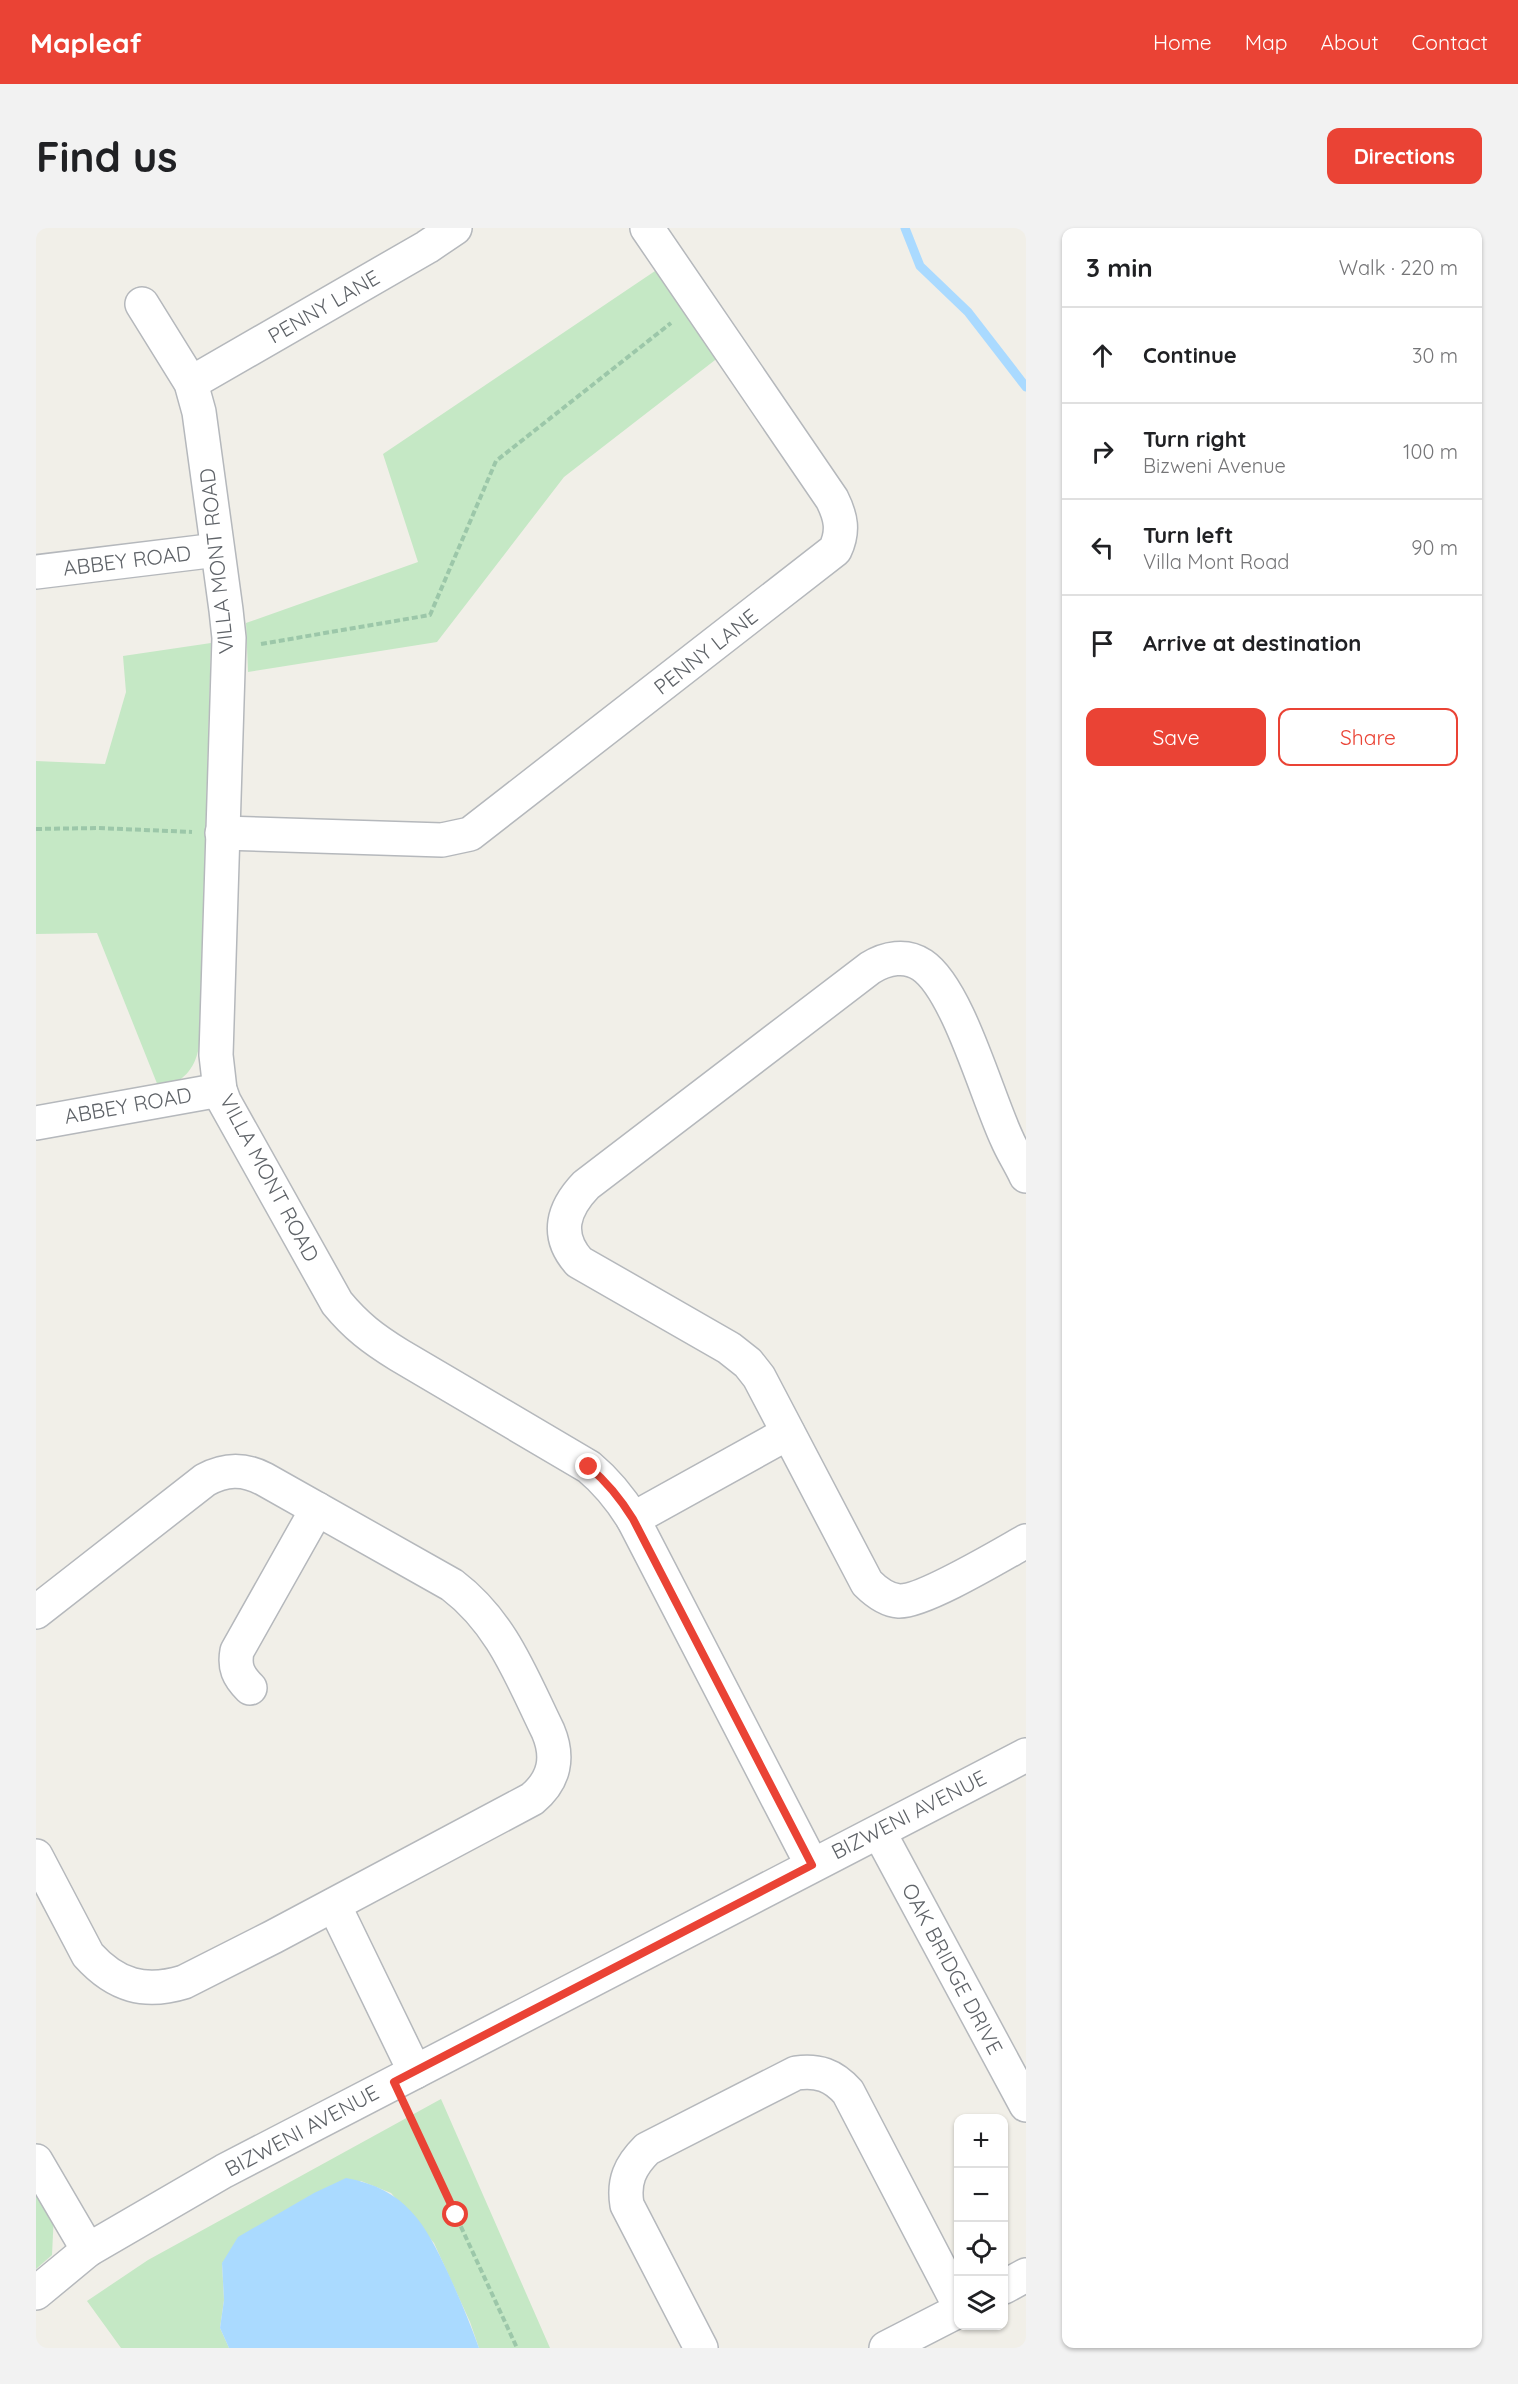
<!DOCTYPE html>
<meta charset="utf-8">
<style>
:root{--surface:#fff;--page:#f2f2f2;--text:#202124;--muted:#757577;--line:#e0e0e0;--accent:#ea4335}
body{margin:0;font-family:Quicksand,sans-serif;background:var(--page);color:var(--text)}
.controls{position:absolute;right:18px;bottom:18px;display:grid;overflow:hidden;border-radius:12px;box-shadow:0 2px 4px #0004}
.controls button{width:54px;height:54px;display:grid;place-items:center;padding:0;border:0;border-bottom:2px solid var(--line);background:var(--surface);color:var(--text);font:30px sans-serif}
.stop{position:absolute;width:18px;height:18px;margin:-14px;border:4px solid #ea4335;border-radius:50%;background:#fff}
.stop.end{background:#ea4335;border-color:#fff;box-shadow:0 2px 6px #0008}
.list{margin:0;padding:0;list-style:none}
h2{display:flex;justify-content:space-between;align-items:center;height:78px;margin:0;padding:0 24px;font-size:26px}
h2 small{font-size:20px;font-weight:400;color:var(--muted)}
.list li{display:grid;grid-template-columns:39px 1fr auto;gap:18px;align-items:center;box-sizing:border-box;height:96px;padding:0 24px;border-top:2px solid var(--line)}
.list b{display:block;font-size:22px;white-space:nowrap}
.list p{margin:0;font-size:20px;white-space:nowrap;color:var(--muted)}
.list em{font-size:20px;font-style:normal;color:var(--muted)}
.actions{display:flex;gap:12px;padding:18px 24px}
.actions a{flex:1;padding:14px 0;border:2px solid var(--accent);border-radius:12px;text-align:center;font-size:21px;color:var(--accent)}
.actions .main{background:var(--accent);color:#fff}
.icon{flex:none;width:33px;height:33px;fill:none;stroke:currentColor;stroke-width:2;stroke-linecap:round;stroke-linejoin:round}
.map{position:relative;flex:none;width:990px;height:2120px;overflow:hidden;border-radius:12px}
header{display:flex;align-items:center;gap:36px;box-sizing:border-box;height:84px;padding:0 30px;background:var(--accent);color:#fff}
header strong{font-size:28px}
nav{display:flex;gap:33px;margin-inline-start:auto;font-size:21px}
.intro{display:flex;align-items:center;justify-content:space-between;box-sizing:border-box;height:144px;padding:0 36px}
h1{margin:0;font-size:42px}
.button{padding:15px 27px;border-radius:12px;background:var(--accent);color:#fff;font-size:21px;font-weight:700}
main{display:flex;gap:36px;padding:0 36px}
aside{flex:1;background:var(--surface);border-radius:12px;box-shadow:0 2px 4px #0004}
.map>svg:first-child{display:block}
.green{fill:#c5e8c5}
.water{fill:#aadaff}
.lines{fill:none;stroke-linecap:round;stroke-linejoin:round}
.stream{stroke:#aadaff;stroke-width:9}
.minor-casing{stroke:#b5b8bc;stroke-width:36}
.path{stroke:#9cc7a9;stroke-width:4;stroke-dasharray:6 3;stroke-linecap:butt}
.minor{stroke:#fff;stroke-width:33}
.route{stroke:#ea4335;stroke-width:8}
.labels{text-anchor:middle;stroke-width:5;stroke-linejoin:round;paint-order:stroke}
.street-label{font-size:21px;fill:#5f6368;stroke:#fff}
</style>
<header>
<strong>Mapleaf</strong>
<nav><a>Home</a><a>Map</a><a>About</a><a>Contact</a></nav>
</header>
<div class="intro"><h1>Find us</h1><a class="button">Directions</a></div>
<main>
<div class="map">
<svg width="990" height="2120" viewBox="0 0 990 2120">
<rect width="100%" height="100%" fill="#f1efe8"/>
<g class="green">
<polygon points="622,41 683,129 528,249 401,414 212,444 210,395 382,334 347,226"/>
<path d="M175 415 163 818C159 843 146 853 124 863L61 705 0 706V533L69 536 90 464 87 428Z"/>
<polygon points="405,1871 514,2120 443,2120 434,2094 398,2015 355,1965 325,1953 186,2035 188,2072 184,2100 193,2120 85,2120 51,2073 112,2032"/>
<polygon points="0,1954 18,1985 16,2027 0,2041"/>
</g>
<path class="water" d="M310 1950C370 1961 389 1995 413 2047 424 2071 434 2095 443 2120H193L184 2100 188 2072 186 2035 202 2009 278 1965Z"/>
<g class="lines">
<polyline class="stream" points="869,0 884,38 932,84 990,159"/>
<defs>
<g id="minor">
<path d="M106 76 155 155 163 184 190 382 193 410 180 827 184 862 188 873 301 1075C320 1098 337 1111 363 1127L553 1239C571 1254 584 1270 597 1291L776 1637"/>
<polyline points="155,155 391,19 419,0"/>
<polyline points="0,344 181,322"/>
<path d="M186 605 406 612 434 606 799 322C808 303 805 289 796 271L611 0"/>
<polyline points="0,895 184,862"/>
<path d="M990 948C984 935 976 923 971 911 951 869 922 761 886 737 870 726 850 730 834 740L550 957C527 981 519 1007 543 1034L693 1120 712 1135 723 1149 831 1355C840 1364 850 1372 863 1373 887 1374 965 1327 990 1313"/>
<polyline points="597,1291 752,1205"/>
<path d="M0 1384 169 1252C189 1241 207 1240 228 1251L416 1357C466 1395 485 1448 512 1503 523 1529 519 1552 496 1571L237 1709 148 1754C109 1766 80 1758 52 1727L0 1628"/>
<path d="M214 1460C202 1448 198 1439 201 1423L281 1281"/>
<polyline points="843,1604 990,1877"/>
<polyline points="298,1677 379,1844"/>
<polyline points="0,1933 52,2022"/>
<polyline points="968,2059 990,2047"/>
<polyline points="0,2065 52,2022 188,1943 990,1527"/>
<path d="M665 2120 591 1977C587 1953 594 1938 611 1921L760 1845C782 1842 797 1847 812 1864L922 2075"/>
<polyline points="850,2120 922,2083"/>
</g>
</defs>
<use href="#minor" class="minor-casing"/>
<g class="path">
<polyline points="0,1 1,0"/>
<polyline points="225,416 394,387 460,233 635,95"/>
<polyline points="0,601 62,600 156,604"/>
<polyline points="372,1884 481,2120"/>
</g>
<use href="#minor" class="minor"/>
</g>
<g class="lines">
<path class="route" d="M420 1987 358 1854 776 1637 597 1291C584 1270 571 1254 553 1239"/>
</g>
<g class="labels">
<g class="street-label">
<text transform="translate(288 79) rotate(-30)" y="7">PENNY LANE</text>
<text transform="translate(91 333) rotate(-7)" y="7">ABBEY ROAD</text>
<text transform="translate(181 333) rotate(-96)" y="7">VILLA MONT ROAD</text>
<text transform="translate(670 424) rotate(-38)" y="7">PENNY LANE</text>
<text transform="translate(92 878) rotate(-10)" y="7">ABBEY ROAD</text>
<text transform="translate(233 950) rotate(62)" y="7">VILLA MONT ROAD</text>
<text transform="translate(873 1587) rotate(-27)" y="7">BIZWENI AVENUE</text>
<text transform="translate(916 1741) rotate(62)" y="7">OAK BRIDGE DRIVE</text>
<text transform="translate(266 1903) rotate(-28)" y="7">BIZWENI AVENUE</text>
</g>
</g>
</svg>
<div class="controls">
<button>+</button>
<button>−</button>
<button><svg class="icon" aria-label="locate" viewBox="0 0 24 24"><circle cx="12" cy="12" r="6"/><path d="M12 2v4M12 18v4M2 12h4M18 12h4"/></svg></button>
<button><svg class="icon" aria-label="layers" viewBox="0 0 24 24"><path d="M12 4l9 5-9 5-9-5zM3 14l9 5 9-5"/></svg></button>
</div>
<div class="stop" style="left:420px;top:1987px"></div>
<div class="stop end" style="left:553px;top:1239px"></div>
</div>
<aside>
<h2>3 min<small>Walk · 220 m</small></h2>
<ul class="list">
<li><svg class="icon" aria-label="ahead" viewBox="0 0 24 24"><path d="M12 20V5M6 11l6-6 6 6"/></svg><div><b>Continue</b></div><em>30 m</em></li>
<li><svg class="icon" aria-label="right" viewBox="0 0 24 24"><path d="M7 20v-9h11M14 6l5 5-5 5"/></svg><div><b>Turn right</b><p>Bizweni Avenue</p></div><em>100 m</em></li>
<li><svg class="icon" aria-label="left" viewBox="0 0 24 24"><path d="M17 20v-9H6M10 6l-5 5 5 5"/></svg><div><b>Turn left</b><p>Villa Mont Road</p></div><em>90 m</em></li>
<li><svg class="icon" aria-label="arrive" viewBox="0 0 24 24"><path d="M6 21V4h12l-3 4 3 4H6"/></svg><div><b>Arrive at destination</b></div></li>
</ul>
<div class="actions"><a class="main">Save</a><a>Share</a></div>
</aside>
</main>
